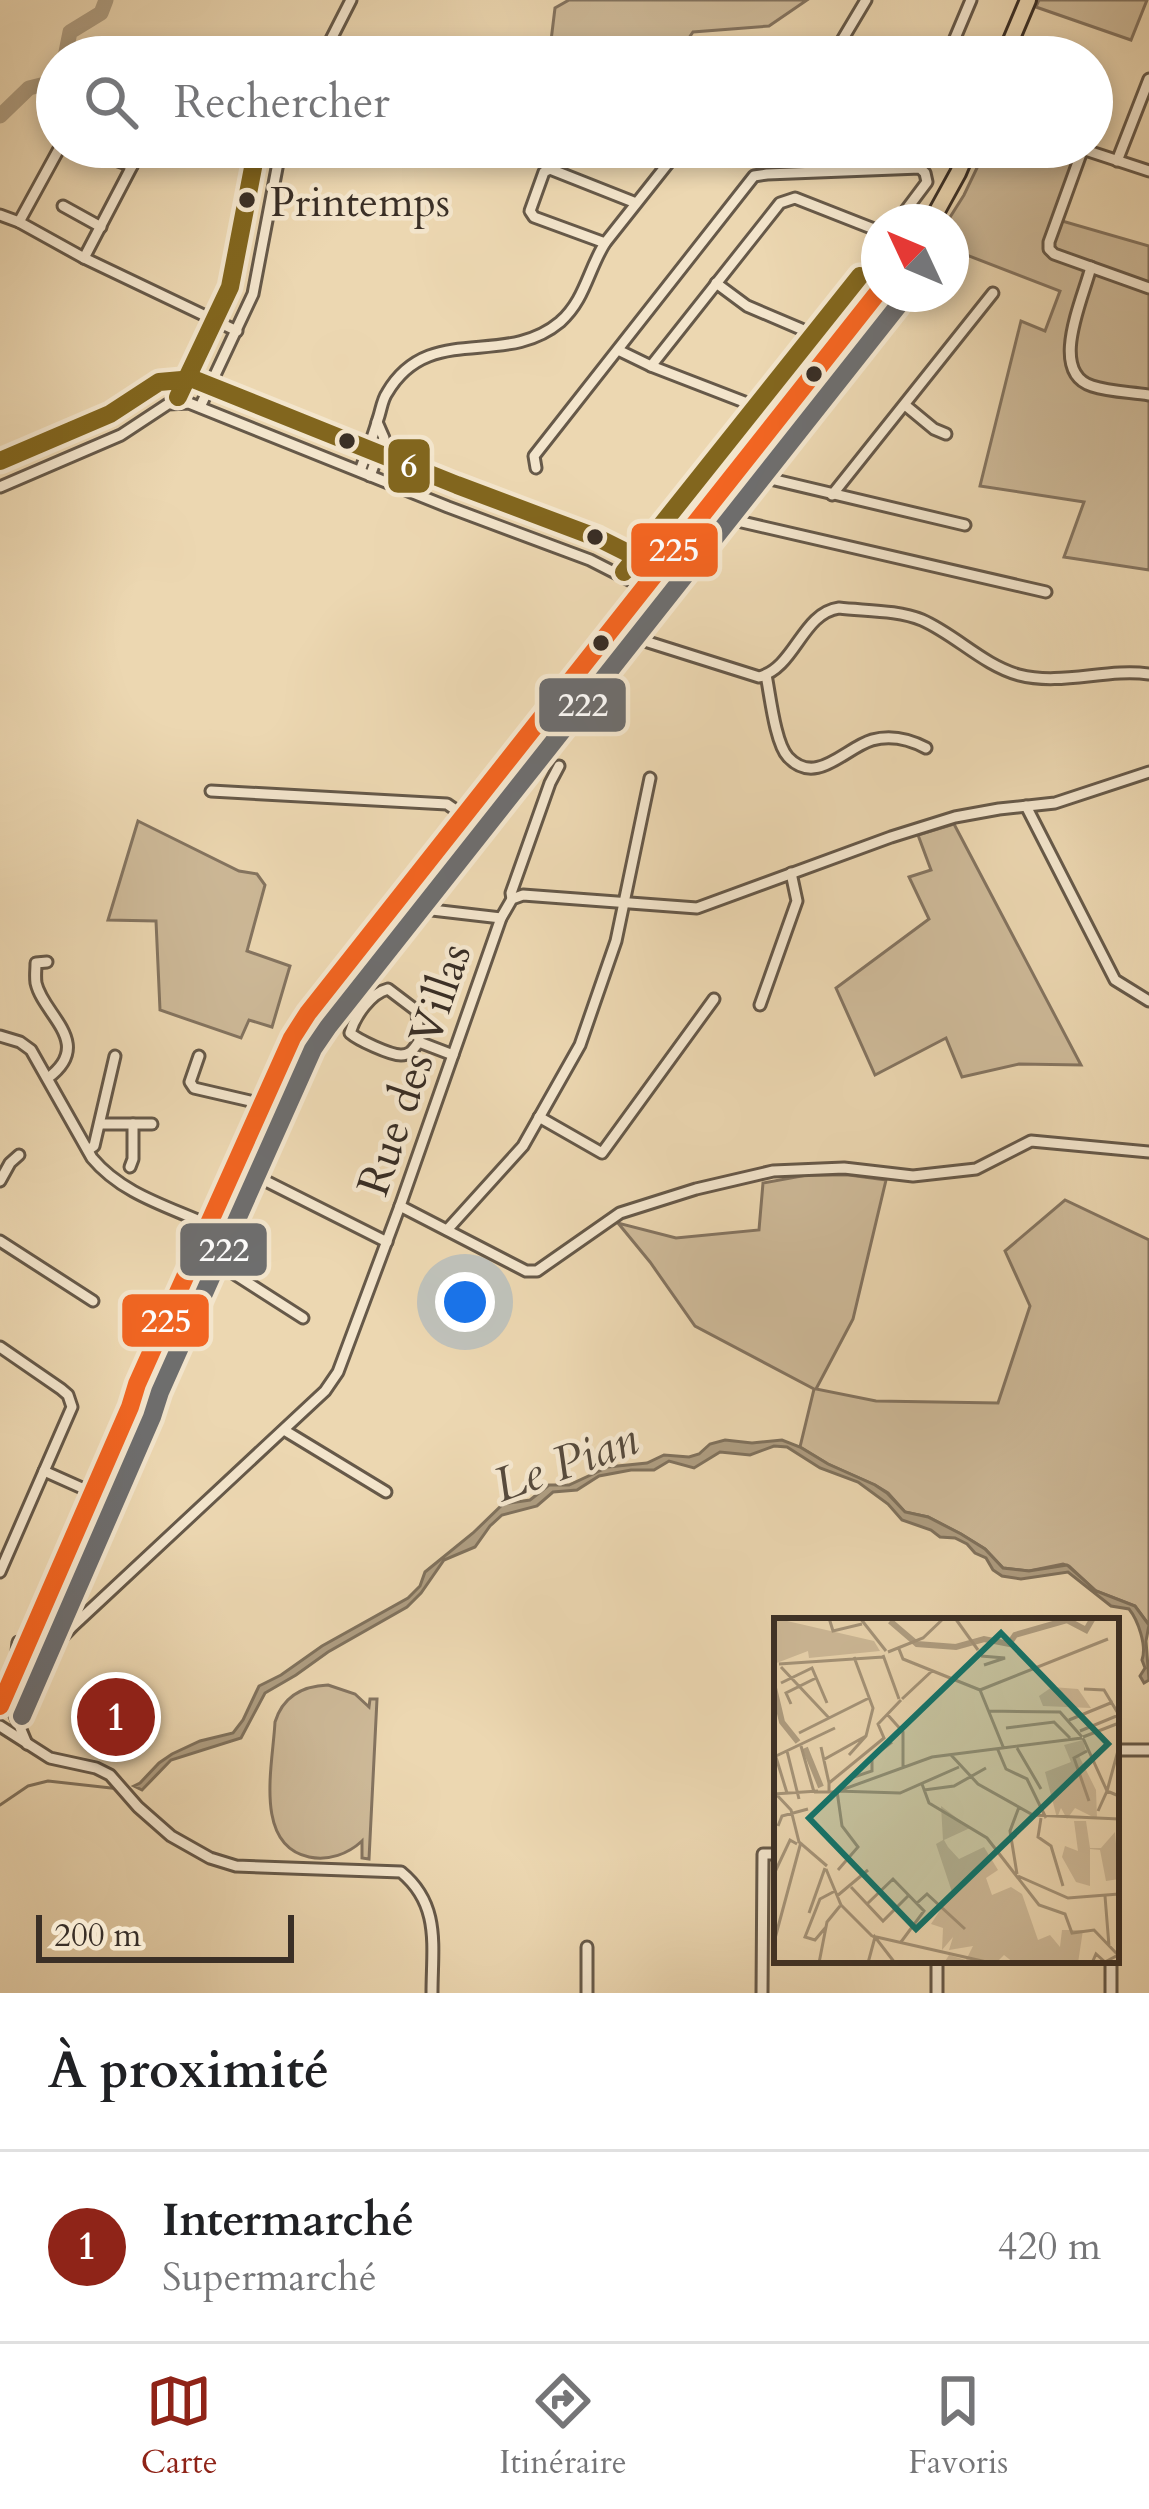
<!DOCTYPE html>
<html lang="fr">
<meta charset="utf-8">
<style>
:root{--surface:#fff;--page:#f6f6f6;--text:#202124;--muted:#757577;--line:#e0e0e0;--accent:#8f2418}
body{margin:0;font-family:Cardo,serif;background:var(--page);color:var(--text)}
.compass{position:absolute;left:861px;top:204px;width:108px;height:108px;border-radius:50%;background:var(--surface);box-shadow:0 6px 18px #0003;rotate:314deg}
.scale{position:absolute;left:36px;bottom:30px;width:258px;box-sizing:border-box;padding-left:12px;border:6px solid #3a2f26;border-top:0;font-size:33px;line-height:42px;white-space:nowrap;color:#3a2f26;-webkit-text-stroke:9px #f3e5cc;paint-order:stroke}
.you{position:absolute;left:465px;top:1302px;width:42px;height:42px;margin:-30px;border:9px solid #fff;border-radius:50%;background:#1a73e8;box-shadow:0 0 0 18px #1a73e833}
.badge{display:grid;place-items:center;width:78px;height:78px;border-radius:50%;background:var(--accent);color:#fff;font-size:39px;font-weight:700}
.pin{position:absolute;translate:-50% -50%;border:6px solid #fff;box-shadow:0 3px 12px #0006}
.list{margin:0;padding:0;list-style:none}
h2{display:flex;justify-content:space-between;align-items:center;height:156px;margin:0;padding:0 48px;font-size:51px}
h2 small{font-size:39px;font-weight:400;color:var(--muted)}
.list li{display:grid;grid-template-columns:78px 1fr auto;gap:36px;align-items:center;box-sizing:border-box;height:192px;padding:0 48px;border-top:3px solid var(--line)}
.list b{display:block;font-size:45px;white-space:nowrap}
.list p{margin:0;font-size:39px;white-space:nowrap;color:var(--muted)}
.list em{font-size:39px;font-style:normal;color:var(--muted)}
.icon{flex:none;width:66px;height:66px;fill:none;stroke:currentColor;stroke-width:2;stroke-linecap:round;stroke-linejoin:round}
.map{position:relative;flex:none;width:1149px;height:1993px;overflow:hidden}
.search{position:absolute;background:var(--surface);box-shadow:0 6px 18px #0003;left:36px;right:36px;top:36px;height:132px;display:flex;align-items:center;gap:30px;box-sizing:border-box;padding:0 42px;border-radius:66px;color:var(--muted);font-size:45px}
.sheet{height:348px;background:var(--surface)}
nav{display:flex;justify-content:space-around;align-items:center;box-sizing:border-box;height:168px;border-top:3px solid var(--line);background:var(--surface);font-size:33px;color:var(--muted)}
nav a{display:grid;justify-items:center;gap:6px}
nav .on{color:var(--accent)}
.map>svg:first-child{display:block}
.green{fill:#ceba99;stroke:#847460;stroke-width:3}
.water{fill:#af9e82;stroke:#80725d;stroke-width:3}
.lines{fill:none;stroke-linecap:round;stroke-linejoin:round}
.stream{stroke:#80725d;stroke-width:3}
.river{stroke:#af9e82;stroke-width:15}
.street-casing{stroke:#665949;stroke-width:15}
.primary-casing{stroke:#3a2f26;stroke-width:20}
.street{stroke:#f3e5cc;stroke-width:9}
.primary{stroke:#ecd7b1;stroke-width:14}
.bus-1-casing{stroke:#f3e5cc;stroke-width:27}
.bus-2-casing{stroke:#f3e5cc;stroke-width:27}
.bus-3-casing{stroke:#f3e5cc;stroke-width:27}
.bus-1{stroke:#f26522;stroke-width:18}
.bus-2{stroke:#6e6e6e;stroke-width:18}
.bus-3{stroke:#82661e;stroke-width:18}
.bus-dot{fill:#3a2f26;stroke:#f3e5cc;stroke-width:4.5}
.labels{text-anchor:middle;stroke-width:9;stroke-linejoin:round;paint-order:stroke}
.bus-label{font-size:42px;fill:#3a2f26;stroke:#f3e5cc;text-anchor:start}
.street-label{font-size:45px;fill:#3a2f26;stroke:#f3e5cc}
.water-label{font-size:48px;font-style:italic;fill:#574b3d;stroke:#f3e5cc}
.inset-river{fill:none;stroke:#af9e82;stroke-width:6}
.inset-road{fill:none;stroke:#a59479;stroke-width:3}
.view{fill:#0f766e;fill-opacity:0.15;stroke:#0f766e;stroke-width:6}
.inset-edge{fill:none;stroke:#3a2f26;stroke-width:6}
.line-badge{stroke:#f3e5cc;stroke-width:4.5}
.badge-label{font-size:33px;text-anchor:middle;font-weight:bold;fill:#fff}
</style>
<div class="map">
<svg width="1149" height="1993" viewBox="0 0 1149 1993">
<rect width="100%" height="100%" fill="#ecd7b1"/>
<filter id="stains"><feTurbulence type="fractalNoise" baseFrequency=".00167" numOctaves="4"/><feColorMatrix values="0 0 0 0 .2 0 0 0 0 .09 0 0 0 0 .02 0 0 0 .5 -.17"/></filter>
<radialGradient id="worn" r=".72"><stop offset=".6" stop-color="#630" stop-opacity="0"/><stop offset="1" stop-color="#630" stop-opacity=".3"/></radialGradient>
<g class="green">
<polygon points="569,0 807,0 769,26 693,32 676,57 549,57 555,8"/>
<polygon points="1039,0 1147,0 1131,40 1036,7"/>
<polygon points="987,147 1061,147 1083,159 1062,221 1149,246 1149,570 1064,557 1084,502 980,486 1021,321 1045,331 1060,291 951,249 951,222 947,222 964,195"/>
<polygon points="138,821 239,871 257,874 265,885 247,951 290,966 272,1027 249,1020 241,1038 160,1010 156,921 108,920"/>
<polygon points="954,824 1081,1065 1019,1064 962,1077 946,1038 875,1075 836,988 929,919 909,877 931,870 918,835"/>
<polygon points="807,1175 849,1175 886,1180 853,1319 816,1389 876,1401 998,1403 1030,1306 1005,1251 1065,1200 1149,1240 1149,1625 1135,1606 1096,1591 1069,1566 1063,1564 1029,1571 1003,1568 985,1549 961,1534 928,1517 905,1512 888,1493 875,1485 828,1464 800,1447 814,1389 695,1326 650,1262 618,1223 676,1238 759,1230 763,1183"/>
<path d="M328 1685 355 1694 369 1707 370 1699H377L369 1859 362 1858V1841C348 1854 329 1861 309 1857 253 1845 273 1764 275 1722 283 1696 302 1686 328 1685Z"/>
</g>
<path class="water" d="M725 1440 752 1443 782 1440 800 1447 828 1464 875 1485 887 1493 905 1512 928 1517 961 1534 985 1549 1003 1568 1029 1571 1067 1565 1096 1591 1135 1606 1149 1625 1146 1641 1149 1680 1144 1683 1140 1676 1145 1668 1142 1660C1147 1646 1138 1620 1129 1609L1111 1606 1068 1572 1021 1579 1002 1576 993 1570 986 1558 975 1553 967 1544 955 1538 940 1537 931 1530 902 1520 888 1504 858 1482 820 1468 787 1447 774 1446 750 1455 720 1452 694 1468 669 1461 654 1470H631L599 1476 577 1490 553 1492 537 1506 502 1515 490 1526 475 1547 444 1560 421 1593 407 1607 328 1652 296 1675 265 1693 241 1738 171 1760 142 1790 134 1786 140 1783 159 1763 172 1754 200 1741 233 1733 243 1720 259 1686 281 1675 322 1646 408 1598 420 1586 425 1572 473 1533 503 1504 530 1500 549 1485H569L608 1467 647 1463 664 1455 689 1457 699 1454 710 1444Z"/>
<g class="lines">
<polyline class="stream" points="0,1805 28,1786 48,1781 120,1789"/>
<g class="river">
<polyline points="65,57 70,32 101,13 106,0"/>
<polyline points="0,116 29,88 57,81"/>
</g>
<defs>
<g id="street">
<polyline points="322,57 351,0"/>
<polyline points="832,57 866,0"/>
<polyline points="947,57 971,0"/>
<polyline points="84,147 85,148"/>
<polyline points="1076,147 1149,171"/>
<polyline points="1082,151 1049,242 1049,249 1054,254 1149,288"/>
<polyline points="104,156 132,166"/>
<polyline points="1117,161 1149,79"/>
<polyline points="63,206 101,227"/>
<polyline points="0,215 19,222 84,258 237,331"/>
<polyline points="19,222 60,147"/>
<polyline points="605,243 534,217 530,211 544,172 550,169 636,203"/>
<polyline points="84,258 142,147"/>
<path d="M1091 267C1083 299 1048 372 1092 386 1110 392 1131 392 1149 395"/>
<polyline points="716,283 747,306 801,329 807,336 805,343"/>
<polyline points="618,350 651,366 778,415"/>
<polyline points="651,366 780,203 795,198 879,231"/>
<polyline points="905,405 934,429 946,434"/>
<polyline points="200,407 253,294 281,147"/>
<polyline points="536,468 534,456 754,176 767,174 920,168 925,173 927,182 897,222"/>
<path d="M360 471C366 454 373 437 378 419 381 411 382 400 387 393 429 321 504 369 560 322 585 300 588 270 605 243L681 147"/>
<polyline points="737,471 965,525"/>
<polyline points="370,476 384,438 377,422"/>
<polyline points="0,487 121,435 168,404 189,403 448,507 590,560 643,587"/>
<polyline points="832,495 993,293"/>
<polyline points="703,513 1046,592"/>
<path d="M613 626 629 636 759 677C795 668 802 613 839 608 865 611 898 610 922 620 956 635 983 665 1019 675 1061 686 1107 668 1149 674"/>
<path d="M766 675C770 694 775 743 788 757 816 787 845 748 872 740 890 735 909 739 926 748"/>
<polyline points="211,791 447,804 463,815"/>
<polyline points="1026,806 1115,980 1149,1001"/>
<polyline points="512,899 511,893 550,783 559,766"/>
<polyline points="395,901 406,907 501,918"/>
<path d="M47 962 36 963C36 970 35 976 36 983 43 1015 95 1043 48 1078"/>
<path d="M388 989 417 1011 419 1042C413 1049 411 1055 401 1055 390 1055 358 1040 350 1033 355 1016 371 993 388 989Z"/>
<polyline points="760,1005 797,901 791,873"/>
<path d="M0 1036 20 1042 31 1050 92 1158C122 1194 167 1206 209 1225"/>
<polyline points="419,1042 453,1055"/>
<polyline points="199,1056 190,1082 194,1088 263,1104"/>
<polyline points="539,1117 602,1153 714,999"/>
<polyline points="100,1124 152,1124"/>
<polyline points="88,1150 94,1146 115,1056"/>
<polyline points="236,1166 387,1242"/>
<polyline points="130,1167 133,1159 133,1124"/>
<polyline points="0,1181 10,1163 19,1155"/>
<polyline points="400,1206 526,1271 537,1271 620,1213 696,1189 773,1171 844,1168 913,1176 976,1169 1031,1141 1149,1152"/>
<polyline points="447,1230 523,1146 580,1045 616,941 650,778"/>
<polyline points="0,1241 93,1301"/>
<polyline points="197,1250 303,1318"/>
<polyline points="0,1347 61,1389 68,1395 72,1407 0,1572"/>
<polyline points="284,1430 386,1492"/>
<polyline points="44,1471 91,1492"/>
<polyline points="39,1662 28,1665 16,1661 18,1642 42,1650 53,1645"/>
<polyline points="0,1687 1,1680 10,1684 19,1682 73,1626 325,1391 338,1372 400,1206 501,918 512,899 523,895 697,908 891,837 955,817 999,809 1055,803 1149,772"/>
<polyline points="6,1694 27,1744"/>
<path d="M0 1726 50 1758 96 1768 110 1775 138 1807 171 1836 210 1858 236 1866 401 1872C441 1905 432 1946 432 1993"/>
<polyline points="1116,1750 1149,1750"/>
<polyline points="937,1960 937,1993"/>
<polyline points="587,1993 587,1947"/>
<polyline points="762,1993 763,1854 777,1854"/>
<polyline points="1111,1993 1111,1960"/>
</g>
<g id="primary">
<polyline points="1004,57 1028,0"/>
<polyline points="931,222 958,173 969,147"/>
<polyline points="0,1706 130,1407 137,1384 292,1038 308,1013 879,291"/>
</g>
</defs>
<use href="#street" class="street-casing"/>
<use href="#primary" class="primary-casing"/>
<use href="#street" class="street"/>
<use href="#primary" class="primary"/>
<defs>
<polyline id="bus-1" points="0,1706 130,1407 137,1384 292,1038 308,1013 879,291"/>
<polyline id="bus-2" points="22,1716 152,1417 160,1392 313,1049 328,1027 898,306"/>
<g id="bus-3">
<polyline points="178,397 230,287 257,147"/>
<polyline points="0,461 110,414 159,382 193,379 457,485 598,538 654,566"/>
<polyline points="624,572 860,276"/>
</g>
</defs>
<use href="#bus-1" class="bus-1-casing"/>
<use href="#bus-2" class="bus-2-casing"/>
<use href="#bus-3" class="bus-3-casing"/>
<use href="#bus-1" class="bus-1"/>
<use href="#bus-2" class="bus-2"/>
<use href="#bus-3" class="bus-3"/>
</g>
<g class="bus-dot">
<circle cx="247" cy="200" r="10"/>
<circle cx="814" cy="374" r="10"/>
<circle cx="347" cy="441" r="10"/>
<circle cx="595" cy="537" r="10"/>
<circle cx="601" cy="643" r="10"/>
</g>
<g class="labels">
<g class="bus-label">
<text x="270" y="216">Printemps</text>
</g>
<g class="street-label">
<text transform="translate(413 1069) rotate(-71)" y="16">Rue des Villas</text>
</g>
<g class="water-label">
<text transform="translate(565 1461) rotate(-20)" y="17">Le Pian</text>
</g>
</g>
<g transform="translate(774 1618)">
<rect width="345" height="345" fill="#ecd7b1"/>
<path d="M0 0 100 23 106 33 35 40 34 33 0 46ZM278 69 304 71 317 90 269 88 265 78ZM309 122 312 134 305 138 322 172 323 201 301 190 293 201 287 190 283 200 271 154 297 144 290 127ZM167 188 196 210 170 222 174 229 185 241 210 229 224 252 212 260 218 277 237 269 248 276 264 322 276 317 286 329 288 312H309L304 345H240L230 337 222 345H170L175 337 192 342 199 328 175 332 179 319 168 332 169 310 157 306 178 274 162 226 169 222ZM300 203H312L316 230H327L341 214 345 261 332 263 326 232 316 231V268L302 264 288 239 291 228 304 233Z" fill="#ceba99"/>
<path class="inset-river" d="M116 3 143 26 182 29 210 21 235 26 241 17 293 2 312 12 319 0M0 70 8 104 24 124M31 130 47 169"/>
<path class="inset-road" d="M55 0 59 13 88 6M86 0 112 33M181 0 204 32M125 31 129 41 206 72M114 34 149 20 170 0M109 37 125 81M207 38 231 40 210 47M5 46 109 39M7 49 55 100M7 65 38 50 53 85M206 72 334 21M206 72 230 131M128 81 159 52M17 86 12 75 42 60M215 93 286 94 308 119M113 96 129 114V149M295 102 339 84M232 110 280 104 296 120M306 113 345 97 330 72 310 71M25 115 95 80M309 119 345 105M309 120 333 173 324 193M27 128 40 174M47 129 55 165M345 129 333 173 345 178M243 130 267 171M224 132 232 151 253 161 272 200M13 133 25 181M313 133 300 140 315 183M1 136 13 175M75 137 92 118 99 90 80 39M177 137 204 166 259 197 345 201M2 138 61 110M49 142 92 118M74 161 98 153V139L118 124M148 166 155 185 213 220 265 287 291 296 298 315 320 312 344 337 331 344 322 336 318 345M150 172 180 168 212 150M40 174H62L158 139 308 120M55 174V165L110 120 104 106 127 82M1 175 17 192 25 224 53 248M0 176 44 173M267 200 264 219 277 228 289 268M4 208 8 198 34 191M52 251 67 287 98 318M64 252 84 229 68 208 63 173 126 175 185 149M0 256 16 222 23 226M243 256 236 213 245 189M244 258 294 280 345 276M77 269 109 303 135 277M63 278 94 252M331 278 335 328M143 285 153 276 191 311M93 286 119 261 150 293 127 324M35 295 51 250M52 309 41 322 31 319 46 281 61 273M98 318 217 345M0 324 27 224M45 345 53 304 66 288M94 345 101 319 121 345"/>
<path class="view" d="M227 15 334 126 142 311 35 200Z"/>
<rect width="345" height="345" class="inset-edge"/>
</g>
<g class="line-badge">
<rect x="386" y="437" width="46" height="58" rx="12" fill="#82661e"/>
<rect x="629" y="521" width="91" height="58" rx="12" fill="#f26522"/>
<rect x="537" y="676" width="91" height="58" rx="12" fill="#6e6e6e"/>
<rect x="178" y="1221" width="91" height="57" rx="12" fill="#6e6e6e"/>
<rect x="120" y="1292" width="91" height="57" rx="12" fill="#f26522"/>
</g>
<g class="badge-label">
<text x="409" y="477">6</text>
<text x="674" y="561">225</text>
<text x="583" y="716">222</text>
<text x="224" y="1261">222</text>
<text x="166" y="1332">225</text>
</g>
<rect width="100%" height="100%" filter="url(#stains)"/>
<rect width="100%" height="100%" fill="url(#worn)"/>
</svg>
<svg class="compass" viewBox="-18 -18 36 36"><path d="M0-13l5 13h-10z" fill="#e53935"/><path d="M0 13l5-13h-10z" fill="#757577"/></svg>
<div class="scale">200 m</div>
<div class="you"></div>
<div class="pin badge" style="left:116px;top:1717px">1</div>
<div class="search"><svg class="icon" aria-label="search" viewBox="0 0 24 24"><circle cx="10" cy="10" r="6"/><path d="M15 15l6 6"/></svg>Rechercher</div>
</div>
<section class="sheet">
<h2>À proximité<small></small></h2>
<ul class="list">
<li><span class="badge">1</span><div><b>Intermarché</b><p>Supermarché</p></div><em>420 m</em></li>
</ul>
</section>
<nav>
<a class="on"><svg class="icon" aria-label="map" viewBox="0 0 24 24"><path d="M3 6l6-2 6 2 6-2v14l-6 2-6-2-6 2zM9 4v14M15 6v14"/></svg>Carte</a>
<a><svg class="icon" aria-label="directions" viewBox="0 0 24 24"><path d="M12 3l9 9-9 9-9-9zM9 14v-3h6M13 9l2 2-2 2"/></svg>Itinéraire</a>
<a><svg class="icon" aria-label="saved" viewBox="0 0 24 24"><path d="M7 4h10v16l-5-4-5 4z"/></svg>Favoris</a>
</nav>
